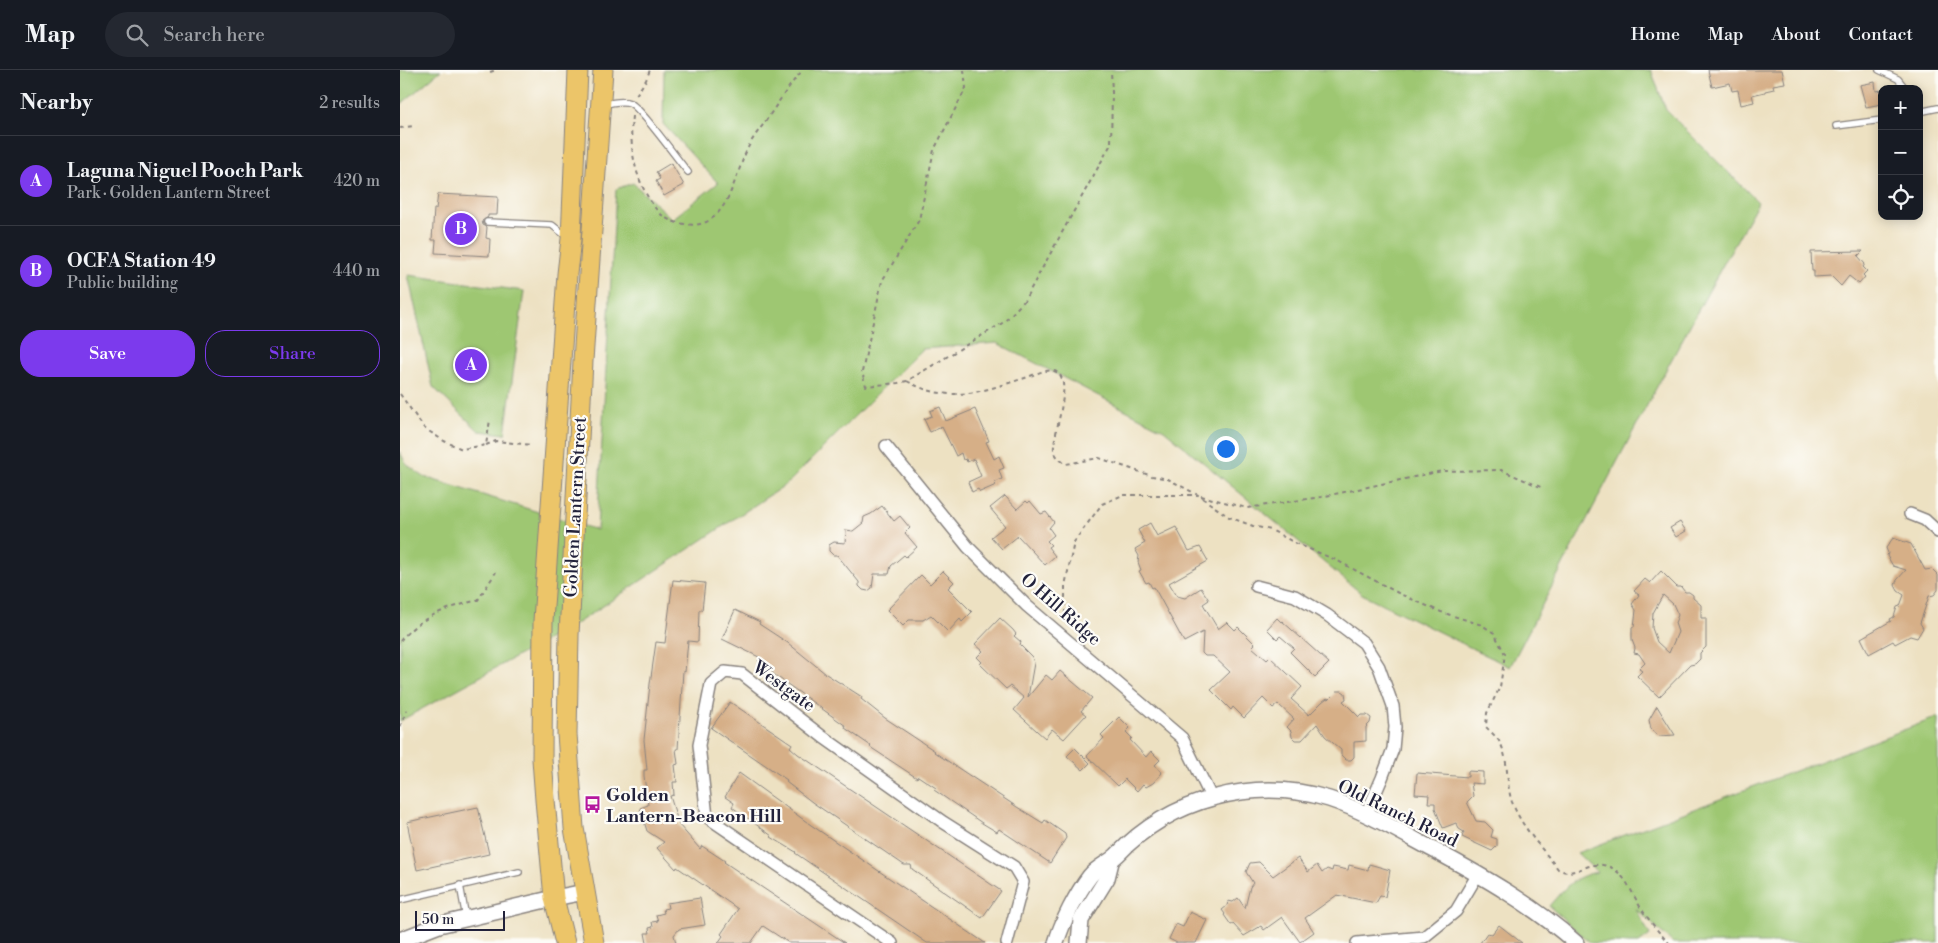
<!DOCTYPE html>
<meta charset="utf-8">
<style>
:root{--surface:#171b24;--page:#242831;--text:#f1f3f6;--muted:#9ea1a6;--line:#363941;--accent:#7c3aed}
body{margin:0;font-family:"Libre Bodoni",serif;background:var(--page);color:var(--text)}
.controls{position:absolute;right:15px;top:15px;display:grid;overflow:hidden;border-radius:10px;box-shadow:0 2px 12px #0003}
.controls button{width:45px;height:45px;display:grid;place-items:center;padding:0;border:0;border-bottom:1px solid var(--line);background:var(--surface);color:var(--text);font:25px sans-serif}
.scale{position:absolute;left:15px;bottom:12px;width:90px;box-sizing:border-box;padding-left:5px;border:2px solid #22223b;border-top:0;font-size:14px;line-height:18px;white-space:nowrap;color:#22223b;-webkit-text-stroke:4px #fdfcf7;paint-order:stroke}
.you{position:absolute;left:825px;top:378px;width:18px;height:18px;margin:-12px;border:4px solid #fff;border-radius:50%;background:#1a73e8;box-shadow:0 0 0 8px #1a73e833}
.badge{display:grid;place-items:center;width:32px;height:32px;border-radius:50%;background:var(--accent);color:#fff;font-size:16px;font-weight:700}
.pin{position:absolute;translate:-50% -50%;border:2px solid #fff;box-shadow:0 1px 5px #0006}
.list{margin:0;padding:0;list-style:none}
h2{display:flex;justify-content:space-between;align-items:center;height:65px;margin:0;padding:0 20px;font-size:21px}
h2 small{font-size:16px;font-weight:400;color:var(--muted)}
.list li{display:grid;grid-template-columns:32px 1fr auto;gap:15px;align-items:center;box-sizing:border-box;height:90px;padding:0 20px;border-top:1px solid var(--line)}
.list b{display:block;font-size:19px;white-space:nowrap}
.list p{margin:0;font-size:16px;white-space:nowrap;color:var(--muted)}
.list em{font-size:16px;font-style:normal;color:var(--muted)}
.actions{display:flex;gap:10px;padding:15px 20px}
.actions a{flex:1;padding:11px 0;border:1px solid var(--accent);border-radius:20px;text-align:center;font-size:18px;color:var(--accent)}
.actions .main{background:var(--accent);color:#fff}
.icon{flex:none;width:28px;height:28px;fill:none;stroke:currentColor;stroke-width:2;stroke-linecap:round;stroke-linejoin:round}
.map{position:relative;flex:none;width:1538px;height:873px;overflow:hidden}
header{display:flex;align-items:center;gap:30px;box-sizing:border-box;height:70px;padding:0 25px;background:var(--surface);border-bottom:1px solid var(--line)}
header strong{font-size:24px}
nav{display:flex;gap:28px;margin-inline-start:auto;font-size:18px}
.search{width:350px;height:45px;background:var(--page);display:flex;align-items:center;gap:12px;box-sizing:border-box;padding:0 18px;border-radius:28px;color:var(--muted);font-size:19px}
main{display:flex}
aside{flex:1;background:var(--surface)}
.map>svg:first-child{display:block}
.green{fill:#9ec772;stroke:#607456}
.building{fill:#d6af87;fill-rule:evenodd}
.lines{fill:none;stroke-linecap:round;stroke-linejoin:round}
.service-casing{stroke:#88827e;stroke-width:8}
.minor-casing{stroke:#88827e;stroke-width:14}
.tertiary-casing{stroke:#88827e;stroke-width:18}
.primary-casing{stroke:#88827e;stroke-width:21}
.path{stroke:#88827e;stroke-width:2;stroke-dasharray:4 4;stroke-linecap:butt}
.service{stroke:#fff;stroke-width:5.5}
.minor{stroke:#fff;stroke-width:11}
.tertiary{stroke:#fff;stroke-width:15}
.primary{stroke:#ecc569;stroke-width:19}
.labels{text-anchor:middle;stroke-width:4.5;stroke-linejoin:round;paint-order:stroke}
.street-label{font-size:18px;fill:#22223b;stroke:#fdfcf7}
.poi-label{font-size:18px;font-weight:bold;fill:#22223b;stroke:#fdfcf7;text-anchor:start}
</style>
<header>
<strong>Map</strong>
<div class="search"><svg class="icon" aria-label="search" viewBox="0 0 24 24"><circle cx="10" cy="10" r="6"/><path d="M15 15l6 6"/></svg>Search here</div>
<nav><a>Home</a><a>Map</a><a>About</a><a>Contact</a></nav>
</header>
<main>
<aside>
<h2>Nearby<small>2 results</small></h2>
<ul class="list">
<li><span class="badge">A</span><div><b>Laguna Niguel Pooch Park</b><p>Park · Golden Lantern Street</p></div><em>420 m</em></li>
<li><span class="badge">B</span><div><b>OCFA Station 49</b><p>Public building</p></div><em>440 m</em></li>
</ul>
<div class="actions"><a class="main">Save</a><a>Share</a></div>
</aside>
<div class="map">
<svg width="1538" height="873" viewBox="0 0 1538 873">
<rect width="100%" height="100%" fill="#fdfcf7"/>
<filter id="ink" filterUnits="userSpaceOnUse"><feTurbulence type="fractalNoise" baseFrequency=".02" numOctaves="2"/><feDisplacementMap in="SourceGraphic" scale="10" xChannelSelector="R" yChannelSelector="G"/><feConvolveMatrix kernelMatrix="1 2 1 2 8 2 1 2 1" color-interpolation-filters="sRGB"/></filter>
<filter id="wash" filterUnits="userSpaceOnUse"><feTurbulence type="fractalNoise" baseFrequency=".0096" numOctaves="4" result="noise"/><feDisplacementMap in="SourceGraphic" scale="20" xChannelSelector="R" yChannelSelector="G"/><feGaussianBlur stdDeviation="1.12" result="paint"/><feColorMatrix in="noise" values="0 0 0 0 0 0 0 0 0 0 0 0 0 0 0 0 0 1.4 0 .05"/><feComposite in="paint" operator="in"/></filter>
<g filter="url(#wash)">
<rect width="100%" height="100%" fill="#ede1c2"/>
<g class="green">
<polygon points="0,0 41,0 0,35"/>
<path d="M264 0H1251L1266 40 1358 132C1272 285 1191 441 1110 597L962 524 764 360 597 273 522 279 388 413 179 552 0 651V382L6 394 24 407 197 460 216 119 233 113 272 149 318 113 263 54Z"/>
<polygon points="8,205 124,221 105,364 79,361 33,317"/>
<path d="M1538 647V873H1273L1236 839 1250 865 1239 873H1190L1149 836C1165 818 1172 807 1197 802L1177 783Z"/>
</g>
<g id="blocks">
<g class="building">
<polygon points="1308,0 1382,0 1385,13 1373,15 1374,19 1365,21 1365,22 1352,25 1354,32 1341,35 1338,20 1332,21 1330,13 1312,17"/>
<polygon points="1475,12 1476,21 1482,20 1482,34 1466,37 1460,15"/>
<polygon points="271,93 284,115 264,126 256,111 260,109 256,102"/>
<polygon points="38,124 98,127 97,145 88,145 88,147 82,151 83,155 87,157 86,168 90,169 89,186 35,183 36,170 32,170 34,139 36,139"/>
<polygon points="1463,181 1458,186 1465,194 1463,197 1467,201 1463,205 1465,207 1459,214 1449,206 1441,216 1431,206 1414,207 1414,201 1412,201 1411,182"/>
<polygon points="540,337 546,351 575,339 589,371 586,372 594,389 599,386 604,398 599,400 602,409 594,413 596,415 580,422 578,419 572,422 568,412 581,406 574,389 567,392 566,389 563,390 561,383 556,386 542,357 530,362 524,349 532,346 530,341"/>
<polygon points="605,426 617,439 626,431 628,433 630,431 641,444 646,442 654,452 649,458 654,465 647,471 651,475 648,477 655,486 645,495 618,466 602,479 591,467 605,456 590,438"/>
<polygon points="482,436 494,451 500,446 510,458 505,463 517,477 506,487 504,485 491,496 489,504 474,504 472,518 468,521 463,520 459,516 459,512 437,485 433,485 429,481 429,475 434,472 445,473 446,460 453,461 463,453 464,447 471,444"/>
<polygon points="1280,452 1286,461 1276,467 1270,458"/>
<polygon points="750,453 757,466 776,457 789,481 800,477 808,491 769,513 777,526 785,528 801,518 809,530 803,534 818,559 827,552 835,560 838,557 855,574 852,577 867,590 870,587 902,617 891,629 909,645 922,632 927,628 929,629 937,621 942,621 945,623 946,629 943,631 959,647 961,645 967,645 971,648 970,653 966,657 966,671 954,672 954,687 951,690 946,690 941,685 941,680 925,666 917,654 902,670 895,670 892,667 891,661 887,657 894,649 878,634 873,638 863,628 844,648 833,637 831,640 811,620 830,602 813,586 805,586 802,583 803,562 784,572 754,517 752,518 749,512 746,513 739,501 741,500 738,492 739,486 735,479 745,473 738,460"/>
<polygon points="1493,468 1511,474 1525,500 1532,499 1538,505 1538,520 1534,525 1529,526 1520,553 1523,558 1517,568 1510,566 1495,574 1493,571 1469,584 1461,568 1491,551 1490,549 1494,547 1497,537 1500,536 1504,525 1498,521 1495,515 1497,510 1506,500 1493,496 1487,486 1488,483 1486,478"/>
<polygon points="543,501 554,512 548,518 572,542 562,552 560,549 548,562 531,545 523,550 509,550 503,556 487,540 521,505 530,514"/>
<path d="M1261 501 1277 517H1281L1285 522H1289L1293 525V528L1301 535V548H1306V577L1300 583V589L1295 594 1290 595 1259 627 1237 606 1242 601 1239 599 1245 593 1239 584 1234 583 1235 578 1232 570V557H1234L1236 540 1232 534 1239 525 1234 521 1245 509 1250 513ZM1263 525 1273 534 1278 545 1275 553 1278 562 1269 583 1257 572 1252 558 1253 543Z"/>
<polygon points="273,510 305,513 302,540 299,540 298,572 288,571 285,602 283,601 278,679 276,679 278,694 275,695 277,712 273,712 274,725 270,726 279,755 300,779 302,776 325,791 324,792 445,873 389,873 363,856 351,873 318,873 323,866 321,864 338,839 277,797 276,799 257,778 264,772 247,761 240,738 248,735 244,706 244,700 247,700 244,670 250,614 256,572 265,573"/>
<polygon points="335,540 360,552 359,554 388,573 426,604 462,627 461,629 485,648 535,681 534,682 617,737 643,753 645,750 665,764 666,768 650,793 599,759 597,762 582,753 534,720 536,718 518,706 517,708 470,677 471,676 445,658 446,656 372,603 373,601 358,591 361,588 322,569"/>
<polygon points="600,548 613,560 616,564 614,566 621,572 620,575 632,587 634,593 628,627 646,605 652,610 660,601 692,628 681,641 686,645 664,669 652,659 645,668 637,661 614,640 624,628 610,616 606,619 580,594 582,592 577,587 583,581 575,574"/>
<polygon points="877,548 881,552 882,551 929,593 915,607 890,582 894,578 880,566 877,569 867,559"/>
<polygon points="330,632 392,674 390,677 398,684 601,821 582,848 512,799 511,795 504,795 412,732 386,712 387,710 311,658"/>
<polygon points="1257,636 1263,646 1275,665 1259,666 1251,659 1249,650"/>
<polygon points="719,647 730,658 726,662 732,668 730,670 746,687 751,681 760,690 755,695 762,703 753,713 746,717 743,714 737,721 725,709 718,716 687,686 704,668 701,665"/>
<polygon points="675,678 690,693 683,700 667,686"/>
<polygon points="1068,701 1083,702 1083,714 1071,713 1073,726 1067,732 1076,751 1085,752 1093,760 1091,767 1097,769 1097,776 1092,781 1062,767 1064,762 1059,759 1056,753 1043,758 1035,738 1035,733 1028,733 1029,725 1015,724 1017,703 1068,707"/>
<polygon points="339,703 411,755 585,873 527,873 395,783 396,782 371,767 372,766 332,737 334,733 325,727"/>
<polygon points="78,737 89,784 17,800 7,752"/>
<polygon points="898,788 908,802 917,795 922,803 927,799 932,801 933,797 948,800 949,795 968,800 969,794 990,800 985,827 980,826 976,833 937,825 905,848 914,862 900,872 882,847 864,860 861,856 844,866 833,854 831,855 824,845 825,844 822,840 827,836 828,831 833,832 838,828 845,838 850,817 853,813 846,802 850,793 859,792 873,806"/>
<polygon points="300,828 305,855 279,859 274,865 276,873 247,873 245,863 250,863 249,858 253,857 252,852 258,851 256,845 264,843 263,839 268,838 267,833"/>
<polygon points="790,842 807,850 796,873 777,873 769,869 776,854 783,857"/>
<polygon points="1099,855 1122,873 1080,873 1087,863 1092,864"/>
</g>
</g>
</g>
<g filter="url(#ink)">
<use href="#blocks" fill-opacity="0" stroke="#88827e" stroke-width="1"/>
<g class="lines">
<defs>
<g id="service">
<polyline points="1479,0 1498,9 1506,19"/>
<path d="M203 35C210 33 222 30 230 33 241 38 277 89 288 102"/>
<polyline points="1519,42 1538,38"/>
<polyline points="1436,56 1482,50"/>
<polyline points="87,152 152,155 166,166"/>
<polyline points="60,815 66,848"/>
<polyline points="0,830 119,802"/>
</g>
<g id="minor">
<polyline points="486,376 568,477 627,536 782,668 811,727"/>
<polyline points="1510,444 1525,450 1538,462"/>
<polyline points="856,516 895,526 927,545 964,573 979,597 993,636 995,657 993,679 982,708 966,745"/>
<polyline points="492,873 307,747 299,675 311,614 325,602 342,604 423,667 543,752 614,797 623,812 607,873"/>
<polyline points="957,873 1024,867 1056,841 1078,804"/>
</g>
<g id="tertiary">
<polyline points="0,870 39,855 154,828 185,822"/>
<path d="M656 873C662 852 677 823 690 806 697 797 709 793 717 785 770 729 854 706 929 729 963 740 1002 763 1034 780 1084 807 1133 835 1176 873"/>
<polyline points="679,873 681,850 707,808 711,792"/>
</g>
<g id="primary">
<polyline points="165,873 154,828 145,730 142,689 143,551 167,204 171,169 178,0"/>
<polyline points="194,873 174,758 167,664 169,565 183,291 203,0"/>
</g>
</defs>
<use href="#service" class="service-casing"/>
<use href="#minor" class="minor-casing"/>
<use href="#tertiary" class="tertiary-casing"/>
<use href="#primary" class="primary-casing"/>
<g class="path">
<polyline points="564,0 566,18 534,80 519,150 482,211 462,302 466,316 498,313 507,311 604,252 624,231 711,74 712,23 711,0"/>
<polyline points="90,2 96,0"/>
<polyline points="236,25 246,10 250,0"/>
<path d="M232 46C229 78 235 112 256 139 263 148 273 153 285 154 329 162 334 102 350 74 355 64 363 56 369 46 380 30 390 14 403 0"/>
<polyline points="0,58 13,56"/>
<path d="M507 311C549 335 582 321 625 308 633 305 645 299 654 301 676 306 652 365 654 380 655 386 661 391 666 394L699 388 752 406 768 409 798 425 829 447 853 456 871 460 895 473 936 490 1000 524 1041 542 1082 555 1094 563 1105 584 1100 617 1087 643 1086 657C1089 660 1093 664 1097 668 1110 685 1105 712 1112 732 1122 758 1142 778 1158 799 1174 808 1186 792 1203 795 1224 798 1232 824 1242 840 1250 851 1259 863 1269 873"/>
<polyline points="0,324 24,358 44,371 62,379 86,375 90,350"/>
<polyline points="86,375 96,371 131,375"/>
<polyline points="801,426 847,438 921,427 1042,401 1101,400 1143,418"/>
<polyline points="665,552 665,516 674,472 702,434 723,425 797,425"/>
<path d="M0 571C20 546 48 538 78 530L96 502"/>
<polyline points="0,657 7,640"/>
</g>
<use href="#service" class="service"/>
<use href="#minor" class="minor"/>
<use href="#tertiary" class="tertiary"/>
<use href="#primary" class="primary"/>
</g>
</g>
<defs>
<symbol id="bus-bare" viewBox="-9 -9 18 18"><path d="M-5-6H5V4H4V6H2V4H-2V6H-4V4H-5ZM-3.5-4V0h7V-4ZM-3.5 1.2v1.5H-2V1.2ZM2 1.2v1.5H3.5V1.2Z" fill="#b5179e" stroke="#fdfcf7" stroke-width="2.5" paint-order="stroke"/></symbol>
</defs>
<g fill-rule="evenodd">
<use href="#bus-bare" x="180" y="722" width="25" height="25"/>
</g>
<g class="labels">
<g class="street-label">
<text transform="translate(175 437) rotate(-87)" y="6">Golden Lantern Street</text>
<text transform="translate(661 539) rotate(41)" y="6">O Hill Ridge</text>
<text transform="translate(384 616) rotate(36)" y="6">Westgate</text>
<text transform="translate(998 743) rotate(26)" y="6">Old Ranch Road</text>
</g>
<g class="poi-label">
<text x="206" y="731">Golden<tspan x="206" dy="21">Lantern-Beacon Hill</tspan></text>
</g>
</g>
</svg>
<div class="controls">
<button>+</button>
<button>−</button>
<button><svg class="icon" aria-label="locate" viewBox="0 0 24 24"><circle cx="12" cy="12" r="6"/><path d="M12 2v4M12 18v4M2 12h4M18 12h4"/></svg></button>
</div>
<div class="scale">50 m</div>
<div class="you"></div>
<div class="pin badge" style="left:71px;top:295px">A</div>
<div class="pin badge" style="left:61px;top:159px">B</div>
</div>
</main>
